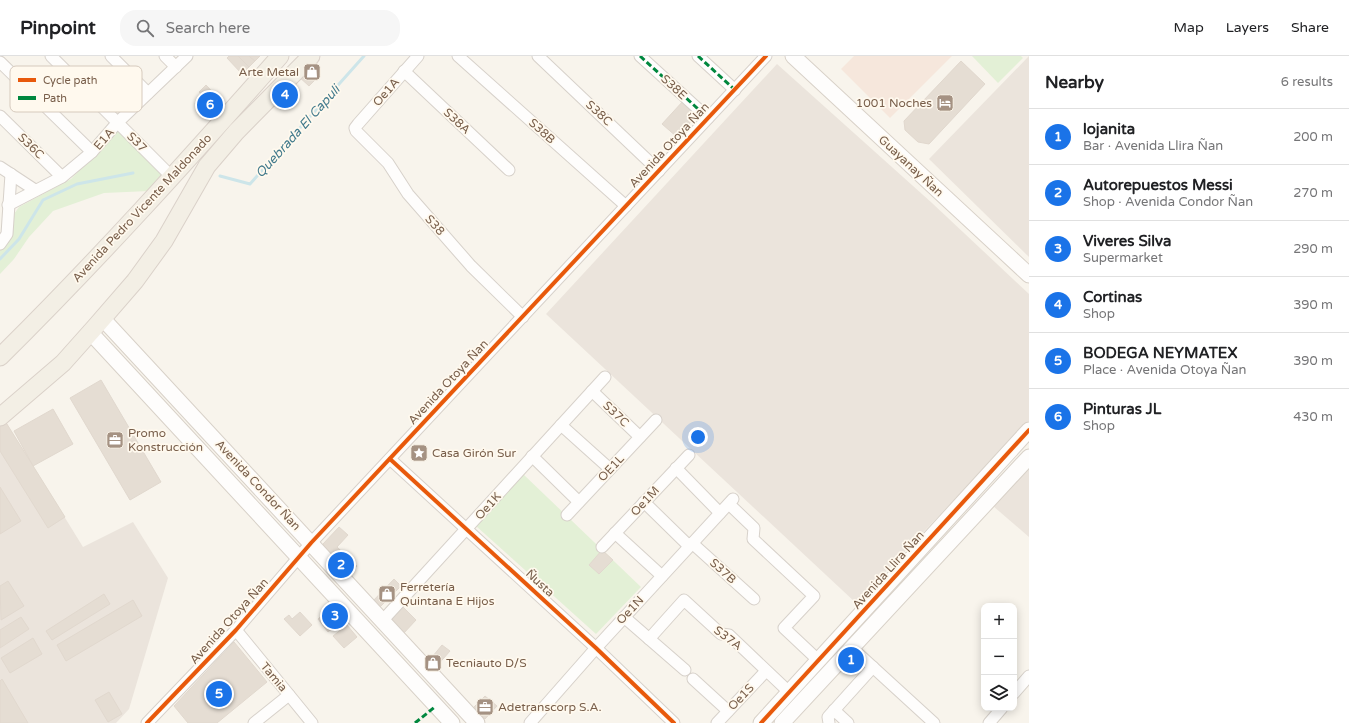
<!DOCTYPE html>
<meta charset="utf-8">
<style>
:root{--surface:#fff;--page:#f6f6f6;--text:#202124;--muted:#757577;--line:#e0e0e0;--accent:#1a73e8}
body{margin:0;font-family:"Varela Round",sans-serif;background:var(--page);color:var(--text)}
.controls{position:absolute;right:12px;bottom:12px;display:grid;overflow:hidden;border-radius:8px;box-shadow:0 2px 10px #0003}
.controls button{width:36px;height:36px;display:grid;place-items:center;padding:0;border:0;border-bottom:1px solid var(--line);background:var(--surface);color:var(--text);font:20px sans-serif}
.you{position:absolute;left:698px;top:381px;width:14px;height:14px;margin:-10px;border:3px solid #fff;border-radius:50%;background:#1a73e8;box-shadow:0 0 0 6px #1a73e833}
.badge{display:grid;place-items:center;width:26px;height:26px;border-radius:50%;background:var(--accent);color:#fff;font-size:13px;font-weight:700}
.pin{position:absolute;translate:-50% -50%;border:2px solid #fff;box-shadow:0 1px 4px #0006}
.list{margin:0;padding:0;list-style:none}
h2{display:flex;justify-content:space-between;align-items:center;height:52px;margin:0;padding:0 16px;font-size:17px}
h2 small{font-size:13px;font-weight:400;color:var(--muted)}
.list li{display:grid;grid-template-columns:26px 1fr auto;gap:12px;align-items:center;box-sizing:border-box;height:56px;padding:0 16px;border-top:1px solid var(--line)}
.list b{display:block;font-size:15px;white-space:nowrap}
.list p{margin:0;font-size:13px;white-space:nowrap;color:var(--muted)}
.list em{font-size:13px;font-style:normal;color:var(--muted)}
.icon{flex:none;width:22px;height:22px;fill:none;stroke:currentColor;stroke-width:2;stroke-linecap:round;stroke-linejoin:round}
.map{position:relative;flex:none;width:1029px;height:667px;overflow:hidden}
header{display:flex;align-items:center;gap:24px;box-sizing:border-box;height:56px;padding:0 20px;background:var(--surface);border-bottom:1px solid var(--line)}
header strong{font-size:19px}
nav{display:flex;gap:22px;margin-inline-start:auto;font-size:14px}
.search{width:280px;height:36px;background:var(--page);display:flex;align-items:center;gap:10px;box-sizing:border-box;padding:0 14px;border-radius:16px;color:var(--muted);font-size:15px}
main{display:flex}
aside{flex:1;background:var(--surface)}
.map>svg:first-child{display:block}
.commercial{fill:#f6e7dc}
.industrial{fill:#ebe4dc}
.green{fill:#e3f0d6}
.lines{fill:none;stroke-linecap:round;stroke-linejoin:round}
.stream{stroke:#cde5e9;stroke-width:3}
.building{fill:#e5ddd3;stroke:#e1d8ce}
.street-casing{stroke:#d7d1ca;stroke-width:13}
.secondary-casing{stroke:#d8d1c8;stroke-width:17}
.primary-casing{stroke:#dad1c9;stroke-width:19}
.street{stroke:#fefdfc;stroke-width:11}
.secondary{stroke:#fefdfc;stroke-width:15}
.primary{stroke:#f3efe5;stroke-width:17}
.quiet{stroke:#00873e;stroke-width:3;stroke-dasharray:6 3;stroke-linecap:butt}
.cycleway-casing{stroke:#fff9ee;stroke-width:6}
.cycleway{stroke:#e8590c;stroke-width:4}
.labels{text-anchor:middle;stroke-width:3.5;stroke-linejoin:round;paint-order:stroke}
.poi-label{font-size:12px;fill:#785e4a;stroke:#fff9ee;text-anchor:start}
.street-label{font-size:12px;fill:#785e4a;stroke:#fff9ee}
.water-label{font-size:13px;font-style:italic;fill:#427a8c;stroke:#fff9ee}
.key{fill:#fff9ee;stroke:#d6cabd;stroke-width:1}
.key-label{font-size:11px;fill:#785e4a}
</style>
<header>
<strong>Pinpoint</strong>
<div class="search"><svg class="icon" aria-label="search" viewBox="0 0 24 24"><circle cx="10" cy="10" r="6"/><path d="M15 15l6 6"/></svg>Search here</div>
<nav><a>Map</a><a>Layers</a><a>Share</a></nav>
</header>
<main>
<div class="map">
<svg width="1029" height="667" viewBox="0 0 1029 667">
<rect width="100%" height="100%" fill="#f8f4ec"/>
<polygon class="commercial" points="854,0 952,0 890,62 841,13"/>
<g class="industrial">
<polygon points="1029,0 1029,201 929,103"/>
<polygon points="777,8 932,147 1029,238 1029,365 856,547 546,258"/>
<polygon points="4,363 83,491 133,466 168,522 129,653 116,667 0,667 0,365"/>
<polygon points="1029,411 1029,481 993,450"/>
</g>
<g class="green">
<polygon points="972,0 1021,0 1023,2 998,27"/>
<polygon points="118,74 166,121 149,135 104,137 53,155 29,181 14,203 0,218 0,191 14,158 19,151 71,123"/>
<polygon points="523,418 641,531 596,578 476,470"/>
</g>
<g class="lines">
<g class="stream">
<polyline points="220,120 250,128 364,0"/>
<polyline points="0,203 19,183 43,144 77,128 133,117"/>
</g>
</g>
<g class="building">
<polygon points="229,0 238,0 249,11 242,18 227,2"/>
<polygon points="238,0 249,0 255,5 249,11"/>
<polygon points="249,0 260,0 255,5"/>
<polygon points="961,5 985,28 929,88 918,86 905,74 904,65"/>
<polygon points="309,8 320,18 315,24 304,13"/>
<polygon points="304,13 315,24 309,30 297,19"/>
<polygon points="206,29 220,44 205,60 195,48 202,38 199,36"/>
<polygon points="284,33 290,40 285,44 279,38"/>
<polygon points="684,44 699,57 677,81 662,68"/>
<polygon points="101,324 161,426 130,444 70,342"/>
<polygon points="53,353 73,388 33,410 14,375"/>
<polygon points="5,365 65,461 48,472 0,395 0,368"/>
<polygon points="0,431 21,465 0,478"/>
<polygon points="339,471 348,479 337,491 357,510 349,519 323,491 323,488"/>
<polygon points="602,494 613,504 599,518 589,509"/>
<polygon points="394,523 401,530 379,552 372,546"/>
<polygon points="8,525 24,550 1,564 0,530"/>
<polygon points="104,538 110,548 52,584 46,575"/>
<polygon points="133,544 142,560 66,605 57,589"/>
<polygon points="401,549 416,564 403,578 388,563"/>
<polygon points="331,552 341,565 328,576 318,563"/>
<polygon points="300,556 312,569 300,580 284,563 289,559 292,563"/>
<polygon points="21,561 29,573 0,592 0,574"/>
<polygon points="347,569 357,581 344,592 333,580"/>
<polygon points="33,582 42,598 10,617 1,602"/>
<polygon points="234,586 267,626 217,667 188,667 174,650"/>
<polygon points="442,589 450,595 435,612 428,606"/>
<polygon points="2,623 28,667 0,667 0,625"/>
<polygon points="109,636 122,658 108,666 95,644"/>
<polygon points="485,640 497,650 485,663 473,652"/>
</g>
<g class="lines">
<defs>
<g id="street">
<polyline points="51,0 172,121"/>
<polyline points="111,0 148,37"/>
<polyline points="165,0 176,11"/>
<polyline points="418,0 358,68 355,72 356,75 388,107 408,138 471,210 523,261"/>
<polyline points="458,0 626,150"/>
<polyline points="538,0 659,115"/>
<polyline points="640,0 708,62"/>
<polyline points="698,0 735,34"/>
<polyline points="0,6 92,96"/>
<polyline points="404,15 509,114"/>
<polyline points="0,60 62,121"/>
<polyline points="0,111 35,134"/>
<polyline points="8,149 62,121 92,96 117,67 187,0"/>
<polyline points="0,188 7,178 11,118"/>
<polyline points="592,335 640,381"/>
<polyline points="561,369 610,413"/>
<polyline points="532,400 579,446"/>
<polyline points="390,403 596,592 674,667"/>
<polyline points="676,412 720,457"/>
<polyline points="644,446 689,490"/>
<polyline points="729,448 754,472 753,483 814,540 784,572 818,604"/>
<polyline points="567,459 656,364"/>
<polyline points="615,477 662,520"/>
<polyline points="692,487 754,543"/>
<polyline points="602,491 689,399"/>
<polyline points="624,561 685,614"/>
<polyline points="383,564 605,321"/>
<polyline points="236,574 312,667"/>
<polyline points="649,583 684,544 721,578 729,579 789,636"/>
<polyline points="852,592 934,667"/>
<polyline points="693,623 728,655"/>
<polyline points="1014,637 1029,620"/>
<polyline points="834,654 848,667"/>
<polyline points="147,667 236,574 311,487 766,0"/>
<polyline points="254,667 289,639"/>
<polyline points="530,667 596,592 733,443"/>
<polyline points="717,667 766,615"/>
<polyline points="829,667 828,661 873,611"/>
<polyline points="989,667 1002,652"/>
</g>
<g id="secondary">
<polyline points="793,0 1029,219"/>
<polyline points="103,263 477,667"/>
<polyline points="90,276 452,667"/>
<polyline points="761,667 1029,374"/>
<polyline points="782,667 1029,401"/>
</g>
<g id="primary">
<path d="M0 301C97 205 189 103 280 0"/>
<polyline points="0,361 63,307 96,270 135,225 164,185 207,110 236,76 311,0"/>
</g>
</defs>
<use href="#street" class="street-casing"/>
<use href="#secondary" class="secondary-casing"/>
<use href="#primary" class="primary-casing"/>
<use href="#street" class="street"/>
<use href="#secondary" class="secondary"/>
<use href="#primary" class="primary"/>
<g class="quiet">
<polyline points="640,0 708,62"/>
<polyline points="698,0 735,34"/>
<polyline points="415,667 436,650"/>
</g>
<defs>
<g id="cycleway">
<polyline points="390,403 596,592 674,667"/>
<polyline points="147,667 236,574 311,487 766,0"/>
<polyline points="761,667 1029,374"/>
</g>
</defs>
<use href="#cycleway" class="cycleway-casing"/>
<use href="#cycleway" class="cycleway"/>
</g>
<defs>
<symbol id="shop-square" viewBox="-11 -11 22 22"><rect x="-9" y="-9" width="18" height="18" rx="4" fill="#a59283" stroke="#fff9ee"/><path d="M-5-2.5h2.3a2.7 3.5 0 0 1 5.4 0H5L5.5 6h-11ZM-1.5-2.5h3a1.5 2.3 0 0 0-3 0Z" fill="#fff"/></symbol>
<symbol id="hotel-square" viewBox="-11 -11 22 22"><rect x="-9" y="-9" width="18" height="18" rx="4" fill="#a59283" stroke="#fff9ee"/><path d="M-6-4.5h1.5V1H6V5H4.5V3h-9V5H-6ZM-4 0a1.8 1.8 0 1 1 3.6 0ZM.5 0V-2.5h3Q6-2.5 6 0Z" fill="#fff"/></symbol>
<symbol id="office-square" viewBox="-11 -11 22 22"><rect x="-9" y="-9" width="18" height="18" rx="4" fill="#a59283" stroke="#fff9ee"/><path d="M-6-3h4V-5.5h4V-3h4V5H-6ZM-1-4.5V-3h2v-1.5ZM-6 0V1H6V0Z" fill="#fff"/></symbol>
<symbol id="sight-square" viewBox="-11 -11 22 22"><rect x="-9" y="-9" width="18" height="18" rx="4" fill="#a59283" stroke="#fff9ee"/><path d="M0-6L1.8-2.2L6-1.7L2.9 1.2L3.7 5.4L0 3.3L-3.7 5.4L-2.9 1.2L-6-1.7L-1.8-2.2Z" fill="#fff"/></symbol>
</defs>
<g fill-rule="evenodd">
<use href="#shop-square" x="302" y="6" width="20" height="20"/>
<use href="#hotel-square" x="935" y="37" width="20" height="20"/>
<use href="#office-square" x="105" y="374" width="20" height="20"/>
<use href="#sight-square" x="409" y="387" width="20" height="20"/>
<use href="#shop-square" x="377" y="528" width="20" height="20"/>
<use href="#shop-square" x="423" y="597" width="20" height="20"/>
<use href="#office-square" x="475" y="641" width="20" height="20"/>
</g>
<g class="labels">
<g class="poi-label">
<text x="299" y="20" text-anchor="end">Arte Metal</text>
<text x="932" y="51" text-anchor="end">1001 Noches</text>
<text x="128" y="381">Promo<tspan x="128" dy="14">Konstrucción</tspan></text>
<text x="432" y="401">Casa Girón Sur</text>
<text x="400" y="535">Ferretería<tspan x="400" dy="14">Quintana E Hijos</tspan></text>
<text x="446" y="611">Tecniauto D/S</text>
<text x="498" y="655">Adetranscorp S.A.</text>
</g>
<g class="street-label">
<text transform="translate(674 31) rotate(43)" y="4">S38E</text>
<text transform="translate(386 36) rotate(-49)" y="4">Oe1A</text>
<text transform="translate(599 57) rotate(43)" y="4">S38C</text>
<text transform="translate(457 65) rotate(43)" y="4">S38A</text>
<text transform="translate(542 75) rotate(42)" y="4">S38B</text>
<text transform="translate(104 83) rotate(-49)" y="4">E1A</text>
<text transform="translate(137 86) rotate(45)" y="4">S37</text>
<text transform="translate(669 89) rotate(-47)" y="4">Avenida Otoya Ñan</text>
<text transform="translate(31 90) rotate(44)" y="4">S36C</text>
<text transform="translate(911 110) rotate(43)" y="4">Guayanay Ñan</text>
<text transform="translate(142 152) rotate(-47)" y="4">Avenida Pedro Vicente Maldonado</text>
<text transform="translate(435 169) rotate(49)" y="4">S38</text>
<text transform="translate(448 326) rotate(-47)" y="4">Avenida Otoya Ñan</text>
<text transform="translate(616 358) rotate(44)" y="4">S37C</text>
<text transform="translate(611 412) rotate(-47)" y="4">OE1L</text>
<text transform="translate(258 429) rotate(47)" y="4">Avenida Condor Ñan</text>
<text transform="translate(645 445) rotate(-47)" y="4">Oe1M</text>
<text transform="translate(488 450) rotate(-48)" y="4">Oe1K</text>
<text transform="translate(888 514) rotate(-48)" y="4">Avenida Llira Ñan</text>
<text transform="translate(723 515) rotate(42)" y="4">S37B</text>
<text transform="translate(540 527) rotate(43)" y="4">Ñusta</text>
<text transform="translate(630 554) rotate(-47)" y="4">Oe1N</text>
<text transform="translate(229 565) rotate(-48)" y="4">Avenida Otoya Ñan</text>
<text transform="translate(728 582) rotate(37)" y="4">S37A</text>
<text transform="translate(274 621) rotate(50)" y="4">Tamia</text>
<text transform="translate(741 641) rotate(-46)" y="4">Oe1S</text>
</g>
<g class="water-label">
<text transform="translate(297 75) rotate(-48)" y="5">Quebrada El Capuli</text>
</g>
</g>
<rect x="10" y="10" width="132" height="46" rx="6" class="key"/>
<rect x="18" y="22" width="18" height="4" fill="#e8590c"/>
<rect x="18" y="40" width="18" height="4" fill="#00873e"/>
<g class="key-label">
<text x="43" y="28">Cycle path</text>
<text x="43" y="46">Path</text>
</g>
</svg>
<div class="controls">
<button>+</button>
<button>−</button>
<button><svg class="icon" aria-label="layers" viewBox="0 0 24 24"><path d="M12 4l9 5-9 5-9-5zM3 14l9 5 9-5"/></svg></button>
</div>
<div class="you"></div>
<div class="pin badge" style="left:851px;top:604px">1</div>
<div class="pin badge" style="left:341px;top:509px">2</div>
<div class="pin badge" style="left:335px;top:560px">3</div>
<div class="pin badge" style="left:285px;top:39px">4</div>
<div class="pin badge" style="left:219px;top:638px">5</div>
<div class="pin badge" style="left:210px;top:49px">6</div>
</div>
<aside>
<h2>Nearby<small>6 results</small></h2>
<ul class="list">
<li><span class="badge">1</span><div><b>lojanita</b><p>Bar · Avenida Llira Ñan</p></div><em>200 m</em></li>
<li><span class="badge">2</span><div><b>Autorepuestos Messi</b><p>Shop · Avenida Condor Ñan</p></div><em>270 m</em></li>
<li><span class="badge">3</span><div><b>Viveres Silva</b><p>Supermarket</p></div><em>290 m</em></li>
<li><span class="badge">4</span><div><b>Cortinas</b><p>Shop</p></div><em>390 m</em></li>
<li><span class="badge">5</span><div><b>BODEGA NEYMATEX</b><p>Place · Avenida Otoya Ñan</p></div><em>390 m</em></li>
<li><span class="badge">6</span><div><b>Pinturas JL</b><p>Shop</p></div><em>430 m</em></li>
</ul>
</aside>
</main>
